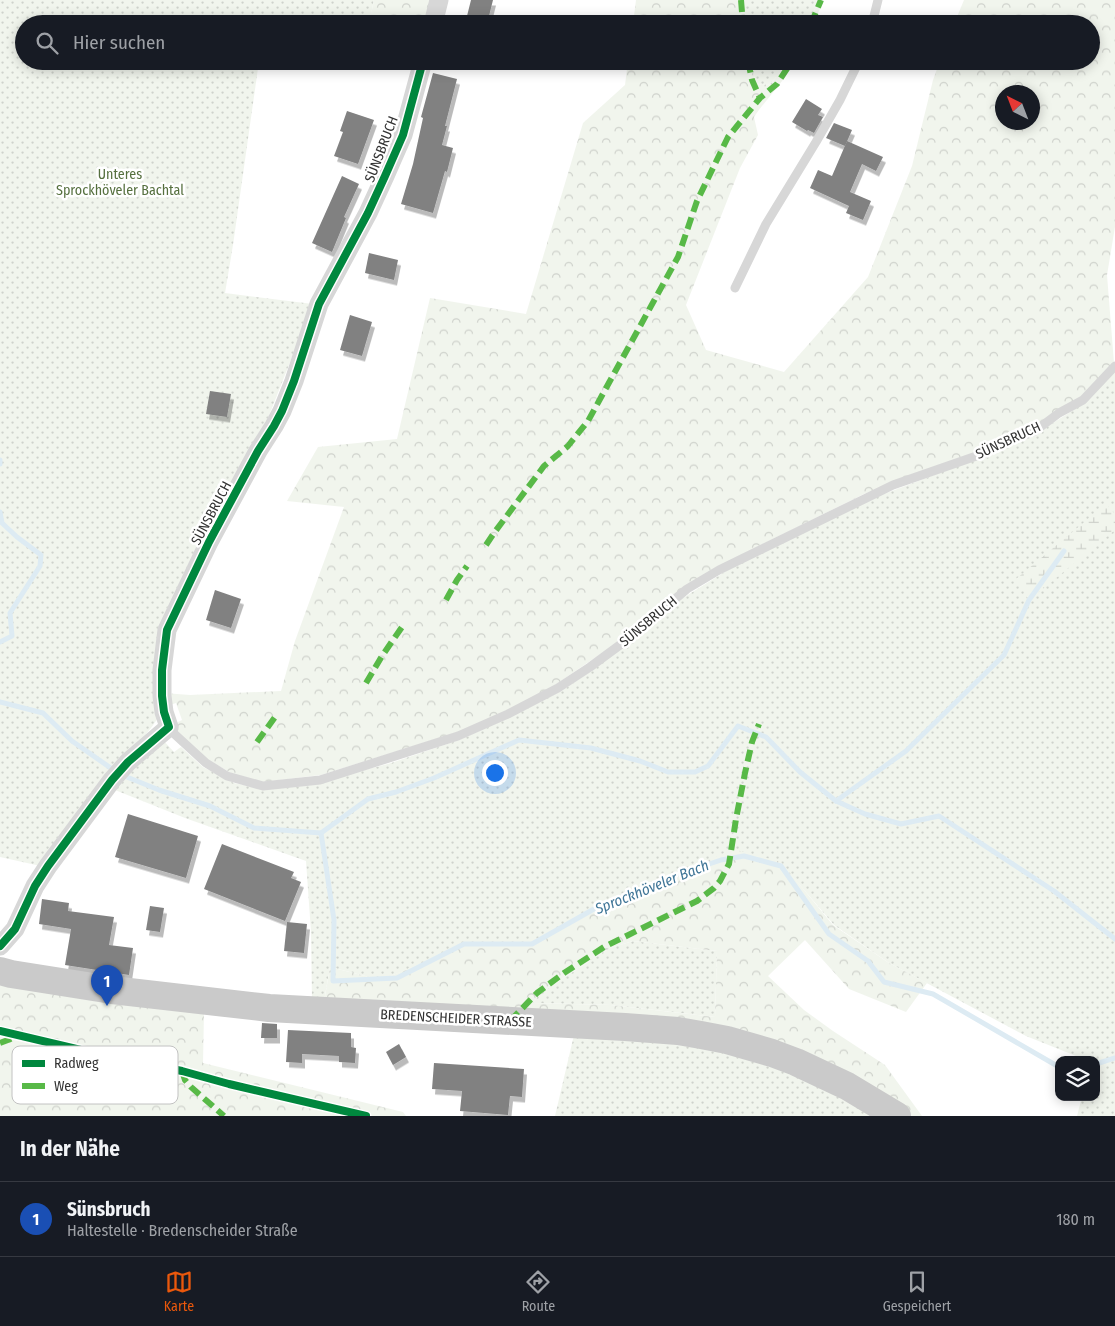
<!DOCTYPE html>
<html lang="de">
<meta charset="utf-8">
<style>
:root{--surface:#171b24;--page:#242831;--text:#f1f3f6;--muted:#9ea1a6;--line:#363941;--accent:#ea580c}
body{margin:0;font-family:"Fira Sans Condensed",sans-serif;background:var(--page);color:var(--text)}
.controls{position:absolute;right:15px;bottom:15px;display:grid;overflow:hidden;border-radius:10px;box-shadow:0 2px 12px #0003}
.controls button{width:45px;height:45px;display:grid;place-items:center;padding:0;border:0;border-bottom:1px solid var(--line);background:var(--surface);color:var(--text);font:25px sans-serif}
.compass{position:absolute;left:995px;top:85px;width:45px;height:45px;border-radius:50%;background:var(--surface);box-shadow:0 2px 12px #0003;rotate:318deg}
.you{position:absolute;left:494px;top:772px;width:18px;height:18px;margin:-12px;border:4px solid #fff;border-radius:50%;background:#1a73e8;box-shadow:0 0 0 8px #1a73e833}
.badge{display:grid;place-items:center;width:32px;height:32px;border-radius:50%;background:var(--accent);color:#fff;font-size:16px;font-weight:700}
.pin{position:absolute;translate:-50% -41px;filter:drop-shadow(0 1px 2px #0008)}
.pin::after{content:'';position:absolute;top:26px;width:18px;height:15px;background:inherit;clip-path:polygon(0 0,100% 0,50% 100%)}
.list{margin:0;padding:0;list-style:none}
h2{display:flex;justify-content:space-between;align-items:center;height:65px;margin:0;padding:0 20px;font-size:21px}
h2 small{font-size:16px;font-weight:400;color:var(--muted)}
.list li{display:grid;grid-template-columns:32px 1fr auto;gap:15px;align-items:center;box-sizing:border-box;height:75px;padding:0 20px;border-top:1px solid var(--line)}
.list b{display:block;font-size:19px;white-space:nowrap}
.list p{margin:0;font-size:16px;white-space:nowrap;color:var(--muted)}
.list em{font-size:16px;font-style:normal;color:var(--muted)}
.icon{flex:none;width:28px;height:28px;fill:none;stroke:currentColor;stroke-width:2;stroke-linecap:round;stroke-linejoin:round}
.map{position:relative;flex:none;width:1115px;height:1116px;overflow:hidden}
.search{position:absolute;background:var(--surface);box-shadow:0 2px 12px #0003;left:15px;right:15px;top:15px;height:55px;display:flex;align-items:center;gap:12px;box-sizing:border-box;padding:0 18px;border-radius:28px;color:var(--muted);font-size:19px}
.sheet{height:140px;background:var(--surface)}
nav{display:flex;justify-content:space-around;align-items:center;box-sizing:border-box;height:70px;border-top:1px solid var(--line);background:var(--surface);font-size:14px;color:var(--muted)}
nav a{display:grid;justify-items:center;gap:2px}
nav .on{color:var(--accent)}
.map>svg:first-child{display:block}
.green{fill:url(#green-dots)}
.forest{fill:url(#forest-crowns);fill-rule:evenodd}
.wetland{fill:url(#wetland-marsh)}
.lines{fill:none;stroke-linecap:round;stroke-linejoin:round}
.stream{stroke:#ddebf3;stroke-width:5}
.building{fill:#818181;filter:url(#shadow)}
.service{stroke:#d7d7d7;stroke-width:9}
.minor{stroke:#d7d7d7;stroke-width:19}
.primary{stroke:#cacaca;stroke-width:28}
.quiet{stroke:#58b947;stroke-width:6;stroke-dasharray:12 6;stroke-linecap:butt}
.cycleway-casing{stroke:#fff;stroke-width:11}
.cycleway{stroke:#00873e;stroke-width:8}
.labels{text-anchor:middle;stroke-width:5;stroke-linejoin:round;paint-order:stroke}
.street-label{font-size:14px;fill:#333;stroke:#fff}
.park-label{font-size:14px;fill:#56703f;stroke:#fff}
.water-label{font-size:15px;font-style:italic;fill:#3f7597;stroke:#fff}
.key{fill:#fff;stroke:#c2c2c2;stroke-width:1}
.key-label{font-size:14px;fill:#333}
</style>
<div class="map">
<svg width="1115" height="1116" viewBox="0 0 1115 1116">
<defs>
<pattern id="green-dots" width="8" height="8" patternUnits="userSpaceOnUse" patternTransform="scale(1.25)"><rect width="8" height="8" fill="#f1f5ed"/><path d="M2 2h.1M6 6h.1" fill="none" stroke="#cfd2cc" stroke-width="1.8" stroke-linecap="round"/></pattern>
<pattern id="forest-crowns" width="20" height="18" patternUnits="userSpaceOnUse" patternTransform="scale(1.25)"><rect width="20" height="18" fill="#f1f5ed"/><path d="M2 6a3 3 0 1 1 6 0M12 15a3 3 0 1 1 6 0" fill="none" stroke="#cfd2cc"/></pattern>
<pattern id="wetland-marsh" width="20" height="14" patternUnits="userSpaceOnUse" patternTransform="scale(1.25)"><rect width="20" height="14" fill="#f1f5ed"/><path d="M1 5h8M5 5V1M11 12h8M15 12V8" fill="none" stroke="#cfd2cc"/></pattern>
<filter id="shadow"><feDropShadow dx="3" dy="5.5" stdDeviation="0" flood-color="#0004"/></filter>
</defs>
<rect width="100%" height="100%" fill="#fff"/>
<g class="green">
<polygon points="0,0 374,0 369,24 24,24 24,61 259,61 233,245 225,293 313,304 255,451 185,583 158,718 151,728 98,792 45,867 0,857"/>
<polygon points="744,0 819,0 808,24 746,24"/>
<polygon points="751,61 788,61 780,73 770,84 762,85 757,84 755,80"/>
<polygon points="1115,369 1115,1116 1077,1116 1082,1097 1096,1097 1096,1060 1086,1060 1026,1036 889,963 834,925 781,863 733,850 601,908 525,945 462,947 381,980 330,967 324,1001 312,1001 311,932 306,861 185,818 110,788 162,739 174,752 181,747 203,767 234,783 263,789 320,782 391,763 459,740 513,716 563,690 594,669 678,601 739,563 868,500 982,457 1037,433 1086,402"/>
<polygon points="633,941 717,951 715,1017 611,1005 533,1003 538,996 551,986 610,948"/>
<polygon points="574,1035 673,1038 767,1062 882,1116 555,1116"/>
</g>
<g class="forest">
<polygon points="374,0 434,0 427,24 369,24"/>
<polygon points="636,0 744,0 746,24 633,24"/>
<polygon points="819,0 824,0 813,24 808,24"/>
<path d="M964 0H1115V227L1107 275 1114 363 1082 397 1035 427 985 449 864 494 735 558 621 640 555 685 507 711 458 732 321 775 262 782 231 773 205 758 185 740 176 730 174 724 182 720 176 703 167 706 164 693 190 695 281 691 295 641 344 507 287 501 318 447 397 439 430 298 526 314 583 123 625 85 628 61H751L755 80 757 84 762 85 770 84 780 73 788 61H795C784 82 767 98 754 117L758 135 740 168 686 305 706 350 784 372 868 277 912 166 933 80 940 61H1091V24H954ZM1002 92H1032V122H1002Z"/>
<path d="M733 849 781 862 833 925 889 963 927 983 906 1012 849 989 805 940 768 976 804 1010 833 1031 885 1065 922 1116H906L813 1060 324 1002 330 967 381 980 462 946 525 945 602 908ZM633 941 717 951 715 1017 611 1005 533 1003 538 996 551 986 610 948Z"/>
<polygon points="0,981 204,1013 203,1063 403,1112 406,1116 0,1116"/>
</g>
<polygon class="wetland" points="1106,504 1115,514 1115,530 1029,600 1016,579"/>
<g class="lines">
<g class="stream">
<polyline points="0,460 0,464"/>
<polyline points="0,512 2,523 17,537 41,555 40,566 10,613 12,636 0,642"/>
<polyline points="0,702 43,713 72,741 115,771"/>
<polyline points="122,775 159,790 210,806 254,828 321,833 368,799 396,792 434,778 519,740 591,748 640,761 668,772 695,772 708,766 738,726 766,737 800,772 836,801 865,814 901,824 939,816 1054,891 1115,939"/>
<polyline points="836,801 906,751 1004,655 1029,600 1064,551"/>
<polyline points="321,833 334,920 333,981 397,978 464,944 532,944 594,909 665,879 721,860 744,856 781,866 829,934 868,961 884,982 933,994 1059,1067"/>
<polyline points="1096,1064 1115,1058"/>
</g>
</g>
<g class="building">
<polygon points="471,0 493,0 487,24 465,24"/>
<polygon points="433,73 457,79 445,126 447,126 442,145 453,148 447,172 445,171 433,213 401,204 413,164 423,118 421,117"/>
<polygon points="806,99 822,109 818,115 823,117 814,133 808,130 807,131 792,122"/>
<polygon points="347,111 374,120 358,164 334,156 343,132 340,131"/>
<polygon points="834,123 852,130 845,146 826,138"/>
<polygon points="847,141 883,157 876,171 862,164 850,192 871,201 863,220 846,213 849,206 810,188 818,170 832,176"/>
<polygon points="342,176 359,184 344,217 346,218 332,252 312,243"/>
<polygon points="369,253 398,260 394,280 365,273"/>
<polygon points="350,315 372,322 362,356 340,350"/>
<polygon points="210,391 231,394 227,417 206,414"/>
<polygon points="215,590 241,599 231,628 206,620"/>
<polygon points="128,814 198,836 186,878 115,857"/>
<polygon points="222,844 294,872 291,878 301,882 285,921 204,889"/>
<polygon points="42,899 69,903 68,911 114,917 109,945 133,948 129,975 65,965 71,929 39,924"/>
<polygon points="150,906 164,908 160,932 146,930"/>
<polygon points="287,922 307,924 304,953 284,951"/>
<polygon points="262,1023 277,1024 277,1038 261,1038"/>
<polygon points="288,1030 351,1033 351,1047 356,1048 355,1063 339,1062 339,1056 302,1054 302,1063 286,1062"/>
<polygon points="399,1044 406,1057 393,1065 386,1052"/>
<polygon points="434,1063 524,1069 522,1097 510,1096 508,1115 460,1111 462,1091 432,1089"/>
</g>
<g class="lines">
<g class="service">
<polyline points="872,24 878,0"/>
<polyline points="735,288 766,224 816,142 840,100 859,61"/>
<polyline points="169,727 170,730 206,763 227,776 263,786 320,780 458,736 508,714 558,688 590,667 624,642 687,589 719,570 893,485 985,453 1010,441 1035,431 1059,413 1083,400 1115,366"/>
</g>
<g class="minor">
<polyline points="433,24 439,0"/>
<polyline points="0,946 15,929 35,886 48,866 112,780 128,762 169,727 164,712 162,696 162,670 167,630 209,542 258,451 274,426 282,411 294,381 319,304 368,213 385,176 403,135 423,61"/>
</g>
<polyline class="primary" points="0,971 11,974 112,990 269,1008 625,1027 678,1031 701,1035 727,1040 772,1053 796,1062 847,1086 897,1116"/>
<g class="quiet">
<polyline points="741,0 743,24"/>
<polyline points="811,24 821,0"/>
<polyline points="748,61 752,80 760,98"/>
<polyline points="486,545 494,533 544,466 568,446 588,421 678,257 697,201 728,137 760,98 777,84 792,61"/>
<polyline points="446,600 457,580 467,566"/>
<polyline points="366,683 382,656 402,627"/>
<polyline points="257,742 275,717"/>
<polyline points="510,1021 537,993 564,973 604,947 697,901 714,888 720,881 729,864 736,819 745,773 752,742 759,724"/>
<polyline points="0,1043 16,1037"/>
<polyline points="182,1071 185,1080 191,1087 224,1116"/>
</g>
<defs>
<g id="cycleway">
<polyline points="0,946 15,929 35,886 48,866 112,780 128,762 169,727 164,712 162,696 162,670 167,630 209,542 258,451 274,426 282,411 294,381 319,304 368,213 385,176 403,135 423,61"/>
<polyline points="0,1031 102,1055 182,1071 229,1084 366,1116"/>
</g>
</defs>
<use href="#cycleway" class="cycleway-casing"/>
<use href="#cycleway" class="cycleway"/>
</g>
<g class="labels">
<g class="street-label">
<text transform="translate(381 149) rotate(-69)" y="5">SÜNSBRUCH</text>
<text transform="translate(1008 440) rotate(-25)" y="5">SÜNSBRUCH</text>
<text transform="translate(211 513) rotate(-62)" y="5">SÜNSBRUCH</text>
<text transform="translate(648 621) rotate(-40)" y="5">SÜNSBRUCH</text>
<text transform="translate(456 1018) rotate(3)" y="5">BREDENSCHEIDER STRASSE</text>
</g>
<g class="park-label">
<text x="120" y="179">Unteres<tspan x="120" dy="16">Sprockhöveler Bachtal</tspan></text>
</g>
<g class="water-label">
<text transform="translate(652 887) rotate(-22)" y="5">Sprockhöveler Bach</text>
</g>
</g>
<rect x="12" y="1046" width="166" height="58" rx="8" class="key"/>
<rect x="22" y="1060" width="23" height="7" fill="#00873e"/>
<rect x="22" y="1083" width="23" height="6" fill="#58b947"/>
<g class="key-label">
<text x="54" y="1068">Radweg</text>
<text x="54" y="1091">Weg</text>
</g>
</svg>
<div class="controls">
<button><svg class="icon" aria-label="layers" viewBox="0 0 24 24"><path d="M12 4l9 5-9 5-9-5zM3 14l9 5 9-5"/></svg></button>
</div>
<svg class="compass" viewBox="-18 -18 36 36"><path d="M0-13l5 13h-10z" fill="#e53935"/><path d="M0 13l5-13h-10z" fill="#9ea1a6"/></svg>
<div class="you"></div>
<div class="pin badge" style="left:107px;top:1006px;background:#1a4fb4">1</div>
<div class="search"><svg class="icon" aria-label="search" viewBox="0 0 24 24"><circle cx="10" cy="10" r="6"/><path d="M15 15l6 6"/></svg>Hier suchen</div>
</div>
<section class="sheet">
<h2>In der Nähe<small></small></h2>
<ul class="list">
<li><span class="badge" style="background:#1a4fb4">1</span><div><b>Sünsbruch</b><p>Haltestelle · Bredenscheider Straße</p></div><em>180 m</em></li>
</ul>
</section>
<nav>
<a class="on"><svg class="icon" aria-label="map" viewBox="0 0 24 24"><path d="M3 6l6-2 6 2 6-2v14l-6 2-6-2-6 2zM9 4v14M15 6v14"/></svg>Karte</a>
<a><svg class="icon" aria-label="directions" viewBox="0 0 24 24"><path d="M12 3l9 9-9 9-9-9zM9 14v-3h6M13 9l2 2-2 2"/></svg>Route</a>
<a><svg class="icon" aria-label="saved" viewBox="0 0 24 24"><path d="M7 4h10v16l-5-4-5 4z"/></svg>Gespeichert</a>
</nav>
